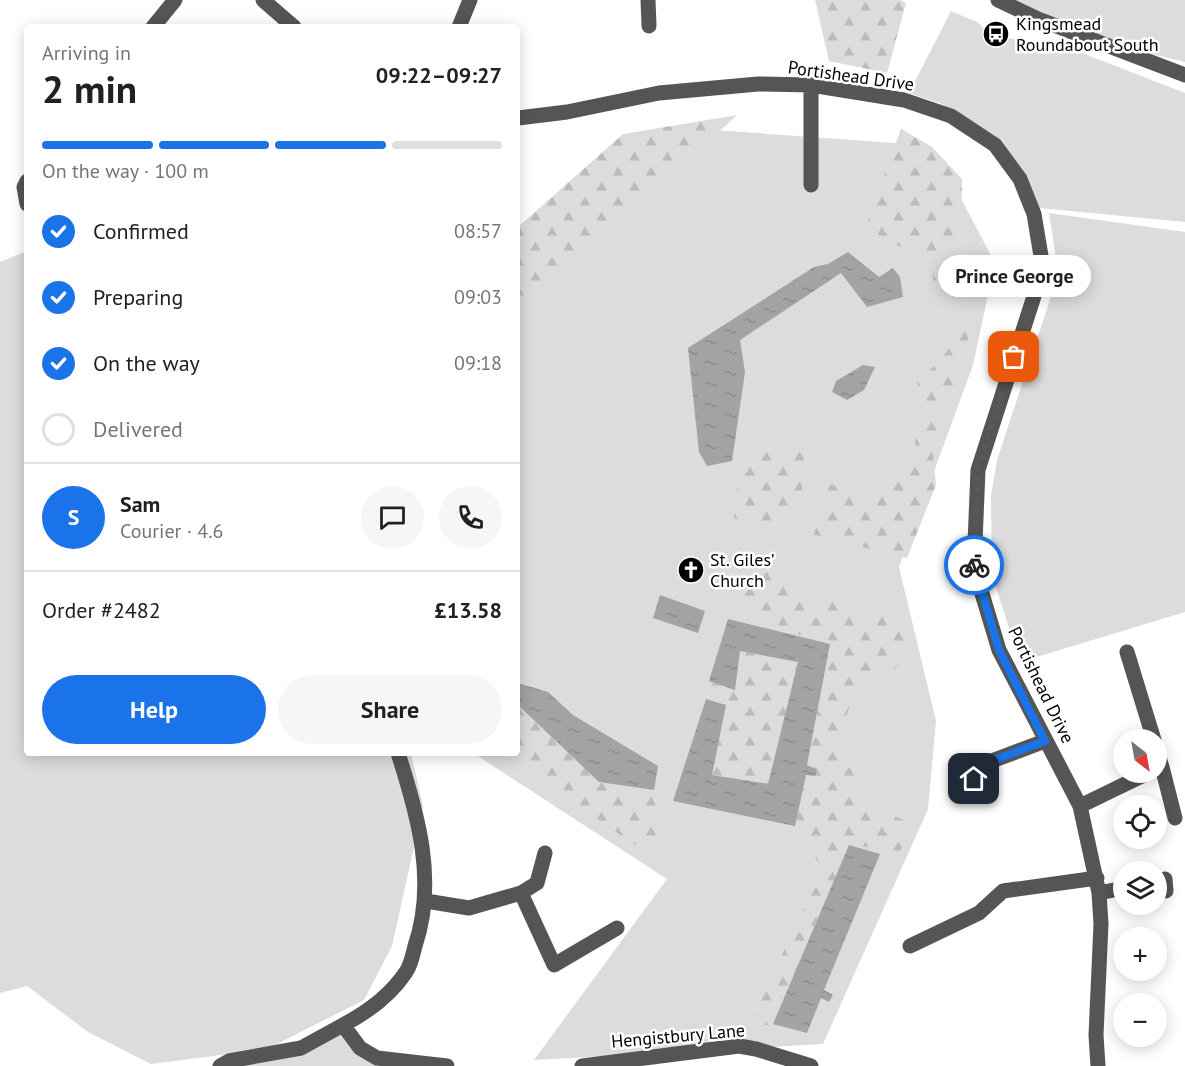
<!DOCTYPE html>
<html lang="en">
<head>
<meta charset="utf-8">
<style>
	:root { --surface:#fff; --page:#f6f6f6; --text:#202124; --muted:#757577; --line:#e0e0e0; --accent:#1a73e8 }
	body { margin:0; font-family:"PT Sans",sans-serif; background:var(--page); color:var(--text); height:100vh; display:flex; flex-direction:column; font-size:22px; white-space:nowrap }
	* { box-sizing:border-box; margin:0 }
	p { font-size:20px; color:var(--muted) }
	.icon { flex:none; width:33px; height:33px; fill:none; stroke:currentColor; stroke-width:2; stroke-linecap:round; stroke-linejoin:round }
	.map { position:relative; flex:1; overflow:hidden }
	.sheet { position:absolute; left:24px; top:24px; width:496px; height:732px; display:flex; flex-direction:column; background:var(--surface); border-radius:6px; box-shadow:0 3px 15px #0003 }
	.sheet>* { flex:none }
	.needle { width:39px; rotate:149deg }
	.tools { position:absolute; left:1113px; top:729px; display:grid; gap:12px }
	.tools a { display:grid; place-items:center; width:54px; height:54px; border-radius:50%; background:var(--surface); box-shadow:0 3px 15px #0003; font-size:30px }
	.pin { position:absolute; display:grid; place-items:center; width:51px; height:51px; color:#fff; margin:-26px; border-radius:12px; box-shadow:0 3px 9px #0006 }
	.courier { position:absolute; display:grid; place-items:center; width:60px; height:60px; margin:-30px; border:4px solid #1a73e8; border-radius:50%; background:#fff; color:#222; box-shadow:0 2px 8px #0007 }
	.bubble { position:absolute; height:42px; border-radius:21px; background:var(--surface); box-shadow:0 3px 15px #0003; font-size:20px; font-weight:600; line-height:42px; text-align:center }
	.headline em { font-style:normal; font-weight:600 }
	.headline div { display:flex; flex-direction:column-reverse }
	.headline { display:flex; align-items:center; justify-content:space-between; height:102px; padding:0 18px }
	h1 { font-size:39px; font-weight:600; line-height:45px }
	.bar { display:grid; grid-template-columns:repeat(4,1fr); gap:9px 6px; align-content:center; height:72px; padding:0 18px }
	.bar i { height:8px; border-radius:4px; background:var(--line) }
	.bar .current { background:var(--accent) }
	.bar p { grid-column:span 4 }
	.line { display:flex; align-items:center; gap:15px; padding:0 18px; border-top:2px solid var(--line) }
	.line div { flex:1 }
	.round { display:grid; place-items:center; flex:none; width:63px; height:63px; border-radius:32px; background:var(--page) }
	ol { padding:0 18px; list-style:none }
	li { display:flex; align-items:center; gap:18px; height:66px }
	li p { margin-inline-start:auto }
	li .icon { padding:6px; border-radius:50%; background:var(--accent); color:#fff; stroke-width:4 }
	li:last-child { color:var(--muted) }
	li i { width:33px; height:33px; border:3px solid var(--line); border-radius:50% }
	.primary-button { display:flex; gap:12px; margin-top:auto; padding:12px 18px }
	.primary-button a { flex:1; height:69px; border-radius:36px; background:var(--accent); color:#fff; font-size:24px; font-weight:600; line-height:69px; text-align:center }
	.primary-button a+a { background:var(--page); color:var(--text) }
	.map>svg:first-child { display:block }
</style>
</head>
<body>
<div class="map">
<svg width="1185" height="1066" viewBox="0 0 1185 1066">
	<defs>
		<pattern id="forest-firs" width="22" height="20" patternUnits="userSpaceOnUse" patternTransform="scale(1.5)"><rect width="22" height="20" fill="#dcdcdc"/><path d="M5 1l3.5 6h-7zM16 11l3.5 6h-7z" fill="#bbb"/></pattern>
		<pattern id="water-ripples" width="26" height="14" patternUnits="userSpaceOnUse" patternTransform="scale(1.5)"><rect width="26" height="14" fill="#a3a3a3"/><path d="M2 4q2-2 4 0t4 0M15 11q2-2 4 0t4 0" fill="none" stroke="#8b8b8b"/></pattern>
	</defs>
	<rect width="100%" height="100%" fill="#fff"/>
	<path fill="#dcdcdc" d="M1008,0H1185V62L1148,53Z
		M951,11L977,22L992,35L1077,51L1185,93V222L1039,208L964,116L942,104L909,93Z
		M686,128L895,143L958,193L995,263L973,365L899,567L936,721L928,809L823,1044L534,1060L667,879L473,753H518V240Z
		M1049,213L1185,232V612L1020,662L992,575L991,496L997,460L1049,303L1057,265Z
		M27,251V753H411L423,806L392,946L364,1000L267,1049L151,1064L88,1032L27,986L0,993V262Z
		M343,1025L360,1048L447,1066H220L301,1048Z"/>
	<path fill="url(#forest-firs)" d="M815,0H901L906,3L887,73L829,61Z
		M737,115L518,318V227L623,134Z
		M901,129L932,147L962,179C962,233 954,257 936,307L932,268L909,251L865,228Z
		M978,284L977,309L949,400L932,444L936,485L907,558L814,535L829,483L853,492L881,496L912,471L917,428L923,411L917,383L942,358L965,326Z
		M758,440L779,448L804,452L801,509C779,524 759,528 734,518L740,464Z
		M750,556L767,563L782,586L872,614L900,611L911,637L894,671L868,677L855,694L838,736L840,762L851,769L868,809L892,815L915,825L895,859L880,854L879,848L849,845L773,1024L748,1028L823,866C786,829 796,822 806,775L816,776L807,766L830,644L849,660L830,640L770,630L748,604L736,583Z
		M740,651L798,662L768,784L712,775L726,705L706,699L709,681L735,690Z
		M518,708L522,709L599,782L641,798L654,790L662,857L630,842L504,753H518Z"/>
	<path fill="url(#water-ripples)" d="M848,252L879,277L893,268L900,277L903,297L867,307L841,273L740,340L745,372L732,461L707,466L699,452L688,348L814,267L828,264Z
		M863,365L875,367L864,390L847,400L832,392L836,381Z
		M660,595L705,611L698,633L653,618Z
		M728,619L830,644L807,765L816,769V776L806,775L795,826L673,801L706,699L726,705L712,775L768,784L798,662L740,651L735,690L709,681Z
		M518,683L548,692L573,715L658,766L654,790L599,782L518,705Z
		M849,845L880,854L824,990L833,995L829,1002L821,998L807,1033L773,1024Z"/>
	<g fill="none" stroke-linecap="round" stroke-linejoin="round">
		<path stroke="#555" stroke-width="15" d="M263,0L294,27
			M648,0L649,26
			M998,0L1038,19L1185,75
			M153,27L175,0
			M459,27L470,0
			M811,85V185
			M518,118L567,112L659,93L758,84L811,85L904,100L951,116L995,145L1020,179L1034,214L1041,256L1036,290L978,470L974,567L999,650L1080,806L1099,893L1101,924L1096,1035L1098,1066
			M27,181L24,187L27,204
			M1127,652L1154,740
			M1156,748L1162,767L1156,769
			M1162,767L1175,818
			M974,779L981,765L1045,741
			M1080,806L1150,772
			M1156,881L1165,879L1166,891
			M521,893L537,883L545,853
			M1099,893L1124,888
			M426,901L469,908L521,893L554,965L617,928
			M910,946L979,913L1003,891L1097,878
			M343,1025C368,1012 390,996 406,972C411,965 413,954 415,946C437,882 418,815 398,753
			M220,1066L229,1061L301,1048L343,1025L360,1048L377,1058L447,1066
			M582,1066L739,1046L756,1049L811,1066"/>
	</g>
	<g fill="none" stroke-linecap="round" stroke-linejoin="round">
		<path stroke="#595959" stroke-width="6" stroke-dasharray="0 10.8" d="M974,565L978,470L1014,357"/>
		<path stroke="#1a73e8" stroke-width="8" d="M974,779L981,765L1045,741L999,650L974,565"/>
	</g>
	<defs>
		<symbol id="bus-disc" viewBox="-11 -11 22 22"><circle r="9.5" fill="#000" stroke="#fff"/><path d="M-5-6H5V4H4V6H2V4H-2V6H-4V4H-5ZM-3.5-4V0h7V-4ZM-3.5 1.2v1.5H-2V1.2ZM2 1.2v1.5H3.5V1.2Z" fill="#fff"/></symbol>
		<symbol id="church-disc" viewBox="-11 -11 22 22"><circle r="9.5" fill="#000" stroke="#fff"/><path d="M-1.2-6h2.4v3.5h3.3v2.4h-3.3V6h-2.4V-.1h-3.3v-2.4h3.3Z" fill="#fff"/></symbol>
	</defs>
	<g fill-rule="evenodd">
		<use href="#bus-disc" x="981" y="19" width="30" height="30"/>
		<use href="#church-disc" x="676" y="555" width="30" height="30"/>
	</g>
	<g text-anchor="middle" stroke-width="5" stroke-linejoin="round" paint-order="stroke">
		<g font-size="18" fill="#000" stroke="#fff" text-anchor="start">
			<text x="1016" y="30">Kingsmead<tspan x="1016" dy="21">Roundabout South</tspan></text>
			<text x="710" y="566">St. Giles’<tspan x="710" dy="21">Church</tspan></text>
		</g>
		<g font-size="18" fill="#000" stroke="#fff">
			<text transform="translate(851 76) rotate(8)" y="6">Portishead Drive</text>
			<text transform="translate(1041 685) rotate(64)" y="6">Portishead Drive</text>
			<text transform="translate(678 1036) rotate(-5)" y="6">Hengistbury Lane</text>
		</g>
	</g>
</svg>
<div class="tools">
<a><svg class="needle" viewBox="-14 -14 28 28"><path d="M0-13l5 13h-10z" fill="#e53935"/><path d="M0 13l5-13h-10z" fill="#757577"/></svg></a>
<a><svg class="icon" aria-label="locate" viewBox="0 0 24 24"><circle cx="12" cy="12" r="6"/><path d="M12 2v4M12 18v4M2 12h4M18 12h4"/></svg></a>
<a><svg class="icon" aria-label="layers" viewBox="0 0 24 24"><path d="M12 4l9 5-9 5-9-5zM3 14l9 5 9-5"/></svg></a>
<a>+</a>
<a>−</a>
</div>
<div class="pin" style="left:1014px;top:357px;background:#ea580c"><svg class="icon" aria-label="bag" viewBox="0 0 24 24"><path d="M5 8h14l-1 12H6zM9 8a3 3 0 0 1 6 0"/></svg></div>
<div class="pin" style="left:974px;top:779px;background:#1f2937"><svg class="icon" aria-label="home" viewBox="0 0 24 24"><path d="M3 11l9-7 9 7M6 9v11h12V9"/></svg></div>
<div class="courier" style="left:974px;top:565px"><svg class="icon" aria-label="bike" viewBox="0 0 24 24"><circle cx="6" cy="16" r="4"/><circle cx="18" cy="16" r="4"/><path d="M6 16l4-8h5l3 8M10 8l3 8H6M13 5h3"/></svg></div>
<div class="bubble" style="left:938px;top:255px;width:153px">Prince George</div>
<section class="sheet">
<div class="headline"><div><h1>2 min</h1><p>Arriving in</p></div><em>09:22–09:27</em></div>
<div class="bar"><i class="current"></i><i class="current"></i><i class="current"></i><i></i><p>On the way · 100 m</p></div>
<ol>
<li><svg class="icon" aria-label="check" viewBox="0 0 24 24"><path d="M5 12l5 5 9-10"/></svg>Confirmed<p>08:57</p></li>
<li><svg class="icon" aria-label="check" viewBox="0 0 24 24"><path d="M5 12l5 5 9-10"/></svg>Preparing<p>09:03</p></li>
<li><svg class="icon" aria-label="check" viewBox="0 0 24 24"><path d="M5 12l5 5 9-10"/></svg>On the way<p>09:18</p></li>
<li><i></i>Delivered</li>
</ol>
<div class="line" style="height:108px"><b class="round" style="background:var(--accent);color:#fff">S</b><div><b>Sam</b><p>Courier · 4.6</p></div><a class="round"><svg class="icon" aria-label="chat" viewBox="0 0 24 24"><path d="M4 5h16v11H9l-5 4z"/></svg></a><a class="round"><svg class="icon" aria-label="phone" viewBox="0 0 24 24"><path d="M5 4h4l2 5-3 2q2 4 5 5l2-3 5 2v4C11 20 4 13 5 4z"/></svg></a></div>
<div class="line" style="height:78px"><div>Order #2482</div><b>£13.58</b></div>
<div class="primary-button"><a>Help</a><a>Share</a></div>
</section>
</div>
</body>
</html>
